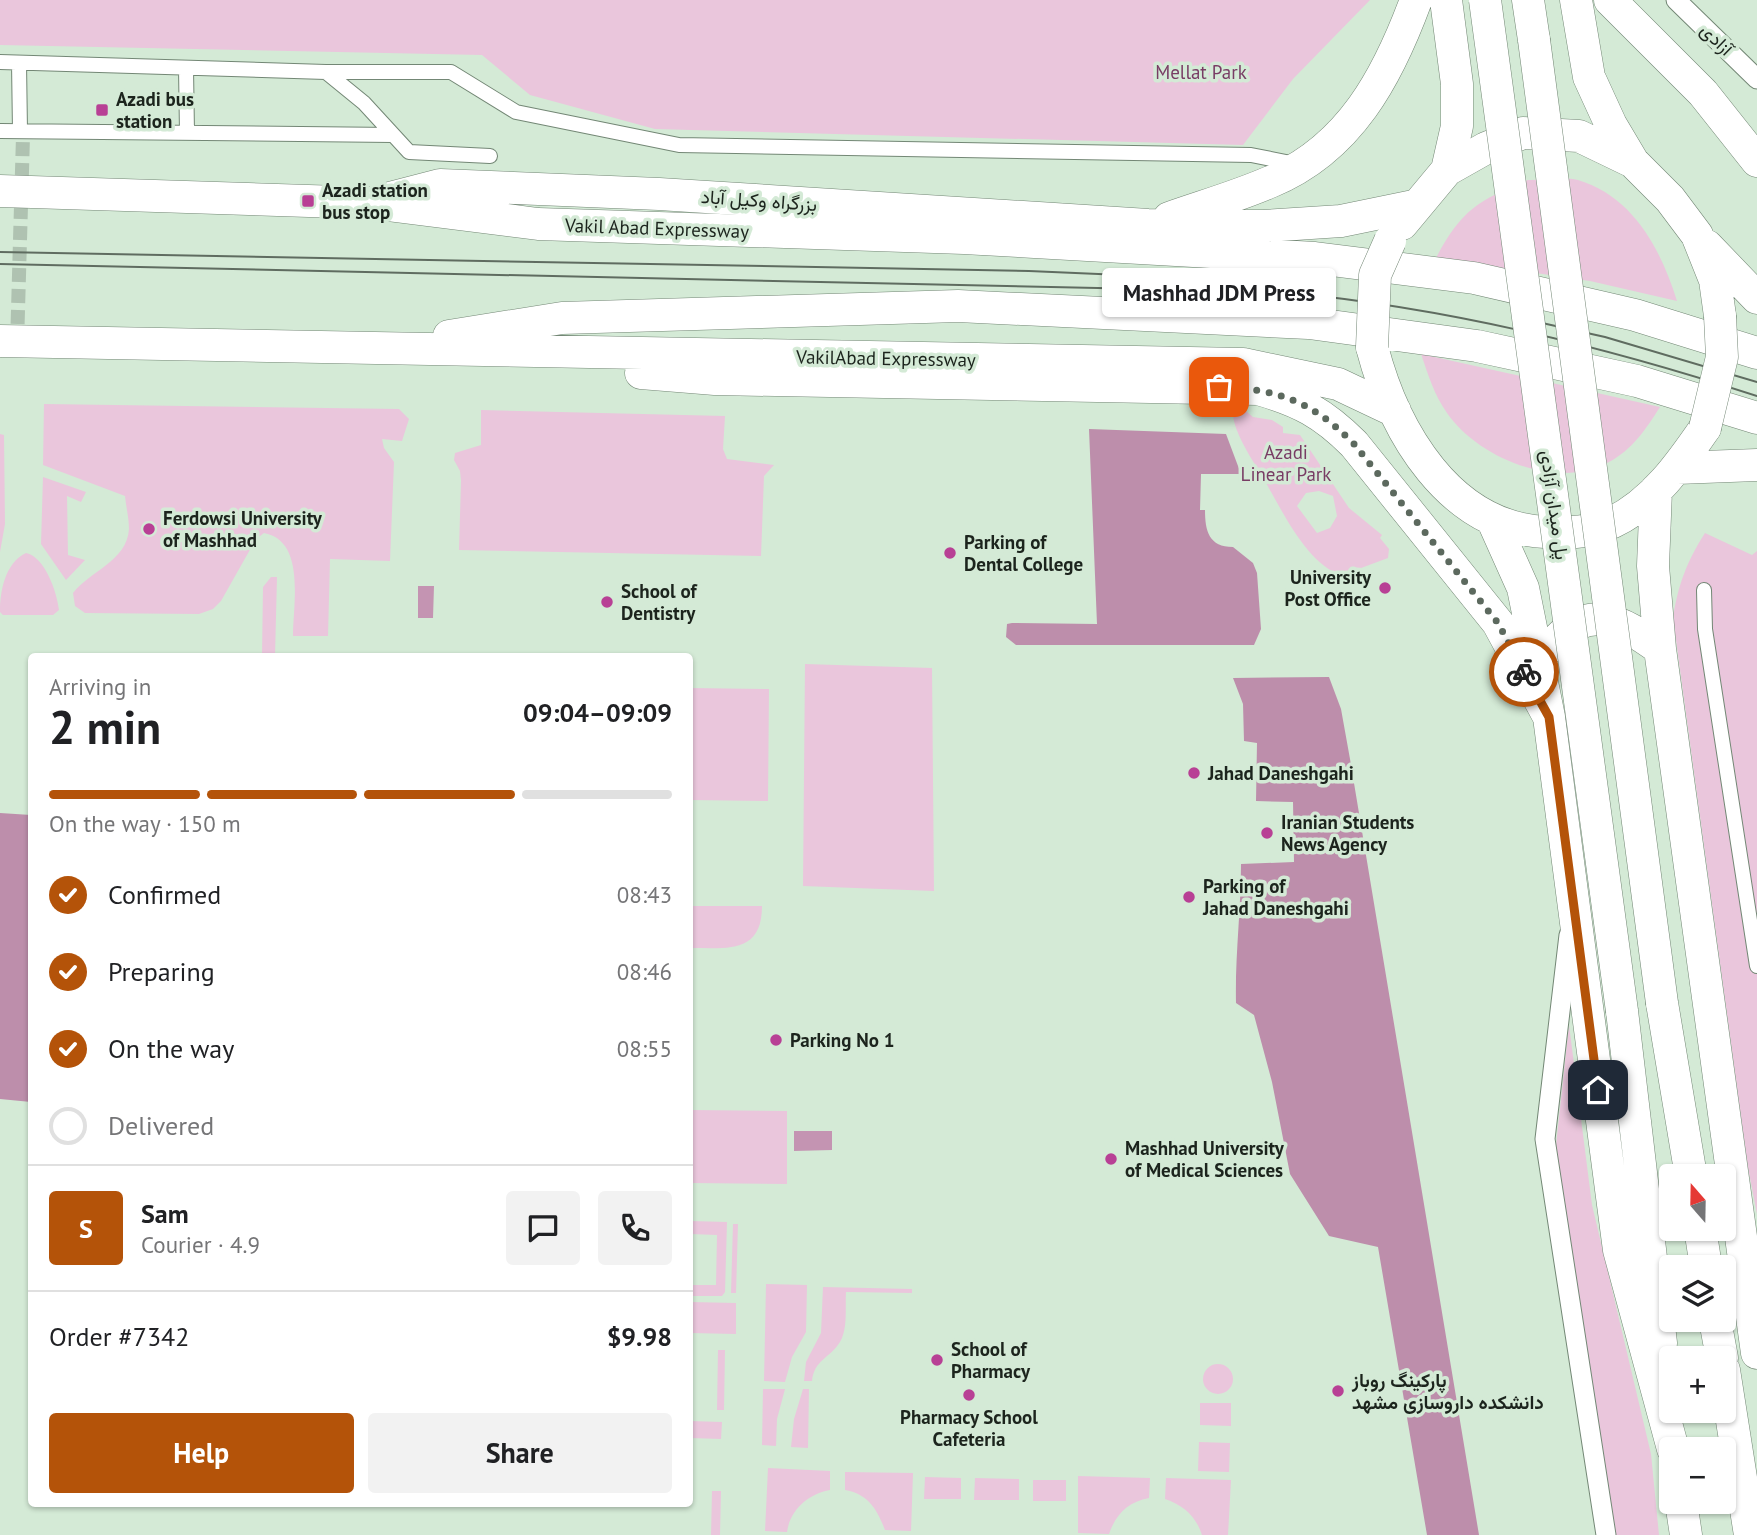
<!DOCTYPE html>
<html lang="en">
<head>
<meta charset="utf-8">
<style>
	:root { --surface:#fff; --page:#f2f2f2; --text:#202124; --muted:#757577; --line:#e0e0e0; --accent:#b45309 }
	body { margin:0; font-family:"PT Sans",Vazirmatn,sans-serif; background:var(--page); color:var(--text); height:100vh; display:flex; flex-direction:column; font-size:26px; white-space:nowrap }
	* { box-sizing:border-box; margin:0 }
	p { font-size:23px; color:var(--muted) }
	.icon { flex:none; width:38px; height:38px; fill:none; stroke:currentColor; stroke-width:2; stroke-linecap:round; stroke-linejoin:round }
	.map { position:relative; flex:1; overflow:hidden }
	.panel { position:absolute; left:28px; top:653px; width:665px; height:854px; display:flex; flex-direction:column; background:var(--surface); border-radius:7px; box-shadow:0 2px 5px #0004 }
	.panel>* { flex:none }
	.needle { width:46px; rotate:340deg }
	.fabs { position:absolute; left:1659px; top:1164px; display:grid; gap:14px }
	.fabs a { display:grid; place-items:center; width:77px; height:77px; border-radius:7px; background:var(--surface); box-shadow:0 2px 5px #0004; font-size:35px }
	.pin { position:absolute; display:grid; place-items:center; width:60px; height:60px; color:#fff; margin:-30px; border-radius:14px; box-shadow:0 4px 10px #0006 }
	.courier { position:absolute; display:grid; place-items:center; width:70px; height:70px; margin:-35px; border:5px solid #b45309; border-radius:50%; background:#fff; color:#222; box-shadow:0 2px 9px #0007 }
	.bubble { position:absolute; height:49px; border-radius:7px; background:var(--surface); box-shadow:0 2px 5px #0004; font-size:23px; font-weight:700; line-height:49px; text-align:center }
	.head em { font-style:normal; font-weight:700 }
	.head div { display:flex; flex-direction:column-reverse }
	.head { display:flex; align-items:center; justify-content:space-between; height:119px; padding:0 21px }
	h1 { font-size:46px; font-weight:700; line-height:52px }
	.bar { display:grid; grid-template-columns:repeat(4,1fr); gap:10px 7px; align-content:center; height:84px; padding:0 21px }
	.bar i { height:9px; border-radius:5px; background:var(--line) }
	.bar .on { background:var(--accent) }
	.bar p { grid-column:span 4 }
	.line { display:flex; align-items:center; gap:18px; padding:0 21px; border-top:2px solid var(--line) }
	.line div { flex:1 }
	.round { display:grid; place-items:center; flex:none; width:74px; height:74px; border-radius:7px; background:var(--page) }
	ol { padding:0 21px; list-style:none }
	li { display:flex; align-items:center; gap:21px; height:77px }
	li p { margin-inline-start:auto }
	li .icon { padding:7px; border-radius:50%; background:var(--accent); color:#fff; stroke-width:4 }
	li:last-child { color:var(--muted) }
	li i { width:38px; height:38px; border:4px solid var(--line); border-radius:50% }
	.action { display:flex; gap:14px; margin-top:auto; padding:14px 21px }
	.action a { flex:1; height:80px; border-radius:7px; background:var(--accent); color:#fff; font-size:28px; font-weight:700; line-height:80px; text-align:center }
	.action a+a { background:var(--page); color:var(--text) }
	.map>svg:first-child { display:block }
</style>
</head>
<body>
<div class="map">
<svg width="1757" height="1535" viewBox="0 0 1757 1535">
	<rect width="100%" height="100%" fill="#d4ead6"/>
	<path fill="#eac6dc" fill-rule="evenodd" d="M0,0H1370L1293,79L1243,145L655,129L530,95L482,55L0,45Z
		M1528,180C1543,180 1564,176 1578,180C1634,197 1661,250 1677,301L1590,281L1436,258C1461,210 1479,200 1528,180Z
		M1421,354L1660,407C1646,429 1632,450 1609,462C1557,491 1478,458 1447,413C1434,395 1428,374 1421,354Z
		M44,404L399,409L409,419L402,441L382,439L384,448L394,462L390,561L330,559L328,636H293C293,604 306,541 264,533L256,539L221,601L213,609L199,614L85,613L75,606L73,593C90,571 127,561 129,529C129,518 126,507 125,496L43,465Z
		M1240,406L1253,417L1272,420L1283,427V433L1300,435L1349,508L1382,535L1380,538L1389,549L1388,558L1361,568L1353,567L1342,575C1306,565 1280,506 1262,476C1254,462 1228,425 1234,408ZM1319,491L1333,496L1337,516L1330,528L1317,533L1297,506L1306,493Z
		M481,410L725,416L723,449L727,459L774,465L764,476L761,556L459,550L461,481L460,471L454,460L455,453L481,445Z
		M0,434L4,435L5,524L0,552Z
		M43,477L86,492L81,502L67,496L68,555L85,560L66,580L41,544Z
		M1705,533L1752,555L1757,551V1214L1748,1168L1673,618C1678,585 1687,561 1705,533Z
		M26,553C45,557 57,592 59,610L53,615H3L0,612C0,591 5,563 26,553Z
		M271,577H277L275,656H262L263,587Z
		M805,664L932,668L934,891L803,886Z
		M690,688L769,689L768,801L690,800Z
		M690,906H762C762,954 727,948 690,948Z
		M1569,1025L1592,1205L1651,1454L1659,1535H1613L1556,1145Z
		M690,1110L787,1111V1184L690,1183Z
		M690,1221L727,1222L725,1292L722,1296H690V1285H716L717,1235L690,1234Z
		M733,1224H738L736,1293H731Z
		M766,1284L807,1285L806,1332L792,1357L785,1382L764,1381Z
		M823,1287L912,1289V1293L846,1292C845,1308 848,1328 840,1342C830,1358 814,1360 812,1381H804L806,1362L821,1333Z
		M690,1302L736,1303V1334L690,1333Z
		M718,1350H725L724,1410H717Z
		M1203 1379a15 15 0 1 1 30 0a15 15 0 1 1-30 0Z
		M763,1389H785L777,1419L776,1446L762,1445Z
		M803,1389H809L808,1448L791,1447L794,1419Z
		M1200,1403H1231V1426L1200,1425Z
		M690,1421L722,1422L721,1439L690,1438Z
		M1199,1442L1230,1443L1229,1472L1198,1471Z
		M768,1468L830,1471V1490C808,1494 790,1510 787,1532L765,1531Z
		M845,1472L913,1473L911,1531L885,1530C877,1509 868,1494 845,1490Z
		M1078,1476L1150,1478L1149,1498C1128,1502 1116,1514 1109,1534L1078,1533Z
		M925,1477L961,1478V1499H924Z
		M975,1478L1019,1479V1500H974Z
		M1166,1478L1231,1480L1228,1535H1202C1196,1516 1183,1505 1165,1499Z
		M1033,1480H1066V1501H1033Z
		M712,1491H721L720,1535H711Z"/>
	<path fill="#bd8eab" d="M1089,429L1226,434L1241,474H1201L1200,510H1205C1205,531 1209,547 1233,547L1253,563L1257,573L1261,629L1254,645H1016L1006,637L1007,624L1012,623L1097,624Z
		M1329,677L1341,709L1350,759L1479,1535H1427L1378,1247L1329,1236L1290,1174L1272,1082L1254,1015L1236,1003C1235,956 1241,911 1241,864L1294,862L1293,802L1256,801L1257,743L1244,741L1243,704L1233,678Z
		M0,813L31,815V1102L0,1099Z"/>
	<path fill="#c494b2" d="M418,586H434L433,618H418Z
		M794,1131H832V1150L794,1151Z"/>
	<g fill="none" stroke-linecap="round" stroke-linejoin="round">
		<path stroke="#afc2b1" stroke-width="14" stroke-dasharray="14 7" stroke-linecap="butt" d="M17,345L23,136"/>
		<defs>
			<path id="pedestrian" d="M0,62L326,72L364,103L409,152L490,156
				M19,63L20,131
				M186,68L187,133
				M326,72H451L516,112L679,145L1251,155L1296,164
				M0,131L393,135
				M1704,590L1705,629L1757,966"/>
			<path id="minor" d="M1676,0L1757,79
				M1569,935L1545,1139L1606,1535"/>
			<path id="trunk" d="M1446,0L1457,84V126L1447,170
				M1528,0L1534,40
				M1576,0L1589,77L1611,125L1633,162
				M1610,0L1703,93L1757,161
				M0,191L371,203L538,224L964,238L1315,258L1474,278L1635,315L1757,353
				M386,199L440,185L659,194L1148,225L1264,226L1341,221L1414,206
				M1169,218C1203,206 1238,196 1270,182C1350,149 1388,76 1416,0
				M1402,224L1447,170L1486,148L1523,133L1579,136L1633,162L1670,199L1697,235L1715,280L1720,316
				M1707,246L1757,298
				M449,336L562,318L958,306L1309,323L1477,346L1637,381L1757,418
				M0,341L1243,364L1338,384L1395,411
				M1372,347C1394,432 1449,527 1545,532C1569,533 1591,533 1613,522C1653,503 1681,463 1705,428
				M641,373L715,379L1258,389C1300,401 1323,413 1354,444L1498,623L1549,717
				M1677,468L1757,465
				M1656,490L1653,566L1660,649L1757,1353
				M1493,521L1523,588L1549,717L1619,1250L1673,1449
				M1551,647C1587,601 1621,620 1660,649
				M1662,1003L1691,1176
				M1622,1011L1661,1343
				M1700,1228L1706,1267
				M1715,1320L1722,1358
				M1724,1370L1750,1535
				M1681,1502L1686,1535"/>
		</defs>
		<use href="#pedestrian" stroke="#738775" stroke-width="16"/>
		<use href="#minor" stroke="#738775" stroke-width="21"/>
		<use href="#trunk" stroke="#738775" stroke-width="33"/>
		<use href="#pedestrian" stroke="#fff" stroke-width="14"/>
		<use href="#minor" stroke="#fff" stroke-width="19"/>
		<use href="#trunk" stroke="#fff" stroke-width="32"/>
		<path stroke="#5f6c60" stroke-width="2" d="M0,252L1029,271L1282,282
			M0,264L1283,292C1447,308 1600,345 1757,396
			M1524,319L1605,337L1757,382"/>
		<defs>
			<path id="trunk-bridge" d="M1485,0L1622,1011
				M1534,40L1662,1003
				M1372,347L1375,275L1390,241
				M1705,428L1722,357L1720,316"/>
		</defs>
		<use href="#trunk-bridge" stroke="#738775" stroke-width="33" stroke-linecap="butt"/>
		<use href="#trunk-bridge" stroke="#fff" stroke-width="32"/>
	</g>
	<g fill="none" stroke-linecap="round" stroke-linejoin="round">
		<path stroke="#5c695e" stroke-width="7" stroke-dasharray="0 12.6" d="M1219,387C1278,389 1312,401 1354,444L1498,623L1524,672"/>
		<path stroke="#b45309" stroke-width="9" d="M1524,672L1549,717L1598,1090"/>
	</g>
	<g fill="#b84095" stroke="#d4ead6" stroke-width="2.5">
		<rect x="95" y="103" width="14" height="14" rx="3.5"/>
		<rect x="301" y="194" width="14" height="14" rx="3.5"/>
		<circle cx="149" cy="529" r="7"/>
		<circle cx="950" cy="553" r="7"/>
		<circle cx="1385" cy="588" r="7"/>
		<circle cx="607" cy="602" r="7"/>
		<circle cx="1194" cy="773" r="7"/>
		<circle cx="1267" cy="833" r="7"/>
		<circle cx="1189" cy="897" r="7"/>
		<circle cx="776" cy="1040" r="7"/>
		<circle cx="1111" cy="1159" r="7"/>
		<circle cx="937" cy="1360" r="7"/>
		<circle cx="1338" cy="1391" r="7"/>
		<circle cx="969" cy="1395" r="7"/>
	</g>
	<g text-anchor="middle" stroke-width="7" stroke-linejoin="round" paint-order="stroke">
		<g font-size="19" fill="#1c241d" stroke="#d4ead6">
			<text transform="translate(1717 39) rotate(44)" y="7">آزادی</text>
			<text transform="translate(759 200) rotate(4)" y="7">بزرگراه وکیل آباد</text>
			<text transform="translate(657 228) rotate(2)" y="7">Vakil Abad Expressway</text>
			<text transform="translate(886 358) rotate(1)" y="7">VakilAbad Expressway</text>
			<text transform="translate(1555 505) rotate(82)" y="7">پل میدان آزادی</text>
		</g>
		<g font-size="19" fill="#783c64" stroke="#d4ead6">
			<text x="1201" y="79">Mellat Park</text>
			<text x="1286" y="459">Azadi<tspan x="1286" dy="22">Linear Park</tspan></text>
		</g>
		<g font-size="19" font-weight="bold" fill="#1c241d" stroke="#d4ead6" text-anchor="start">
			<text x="116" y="106">Azadi bus<tspan x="116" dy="22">station</tspan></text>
			<text x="322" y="197">Azadi station<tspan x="322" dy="22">bus stop</tspan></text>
			<text x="163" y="525">Ferdowsi University<tspan x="163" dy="22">of Mashhad</tspan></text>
			<text x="964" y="549">Parking of<tspan x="964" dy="22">Dental College</tspan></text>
			<text x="1371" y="584" text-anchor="end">University<tspan x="1371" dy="22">Post Office</tspan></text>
			<text x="621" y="598">School of<tspan x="621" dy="22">Dentistry</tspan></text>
			<text x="1208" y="780">Jahad Daneshgahi</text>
			<text x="1281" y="829">Iranian Students<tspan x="1281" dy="22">News Agency</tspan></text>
			<text x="1203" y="893">Parking of<tspan x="1203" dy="22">Jahad Daneshgahi</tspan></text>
			<text x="790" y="1047">Parking No 1</text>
			<text x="1125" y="1155">Mashhad University<tspan x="1125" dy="22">of Medical Sciences</tspan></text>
			<text x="951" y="1356">School of<tspan x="951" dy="22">Pharmacy</tspan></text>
			<text x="1352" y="1387">پارکینگ روباز<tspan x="1352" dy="22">دانشکده داروسازی مشهد</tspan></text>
			<text x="969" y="1424" text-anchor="middle">Pharmacy School<tspan x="969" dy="22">Cafeteria</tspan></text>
		</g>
	</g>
</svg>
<div class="fabs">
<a><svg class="needle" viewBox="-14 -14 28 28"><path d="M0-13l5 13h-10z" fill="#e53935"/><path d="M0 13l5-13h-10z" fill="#757577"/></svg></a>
<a><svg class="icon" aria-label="layers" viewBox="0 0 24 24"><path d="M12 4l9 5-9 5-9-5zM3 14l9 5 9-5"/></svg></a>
<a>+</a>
<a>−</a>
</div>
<div class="pin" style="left:1219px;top:387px;background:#ea580c"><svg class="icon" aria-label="bag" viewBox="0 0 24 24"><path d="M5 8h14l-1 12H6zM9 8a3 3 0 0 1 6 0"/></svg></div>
<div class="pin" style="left:1598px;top:1090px;background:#1f2937"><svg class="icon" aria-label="home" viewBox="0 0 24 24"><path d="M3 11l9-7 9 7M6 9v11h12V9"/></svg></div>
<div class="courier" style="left:1524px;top:672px"><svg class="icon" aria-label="bike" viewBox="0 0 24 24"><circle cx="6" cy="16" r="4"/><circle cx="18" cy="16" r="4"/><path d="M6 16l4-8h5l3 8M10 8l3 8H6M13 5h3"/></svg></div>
<div class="bubble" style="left:1102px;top:268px;width:234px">Mashhad JDM Press</div>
<section class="panel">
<div class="head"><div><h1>2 min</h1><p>Arriving in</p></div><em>09:04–09:09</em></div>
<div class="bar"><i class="on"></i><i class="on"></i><i class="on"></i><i></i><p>On the way · 150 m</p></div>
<ol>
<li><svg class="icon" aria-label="check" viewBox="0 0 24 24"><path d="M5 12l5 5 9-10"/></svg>Confirmed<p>08:43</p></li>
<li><svg class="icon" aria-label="check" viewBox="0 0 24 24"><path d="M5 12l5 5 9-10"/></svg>Preparing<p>08:46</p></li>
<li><svg class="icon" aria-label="check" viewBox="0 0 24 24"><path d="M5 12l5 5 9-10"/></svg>On the way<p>08:55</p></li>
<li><i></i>Delivered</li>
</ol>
<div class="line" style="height:126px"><b class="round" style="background:var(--accent);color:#fff">S</b><div><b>Sam</b><p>Courier · 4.9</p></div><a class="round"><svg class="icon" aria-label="chat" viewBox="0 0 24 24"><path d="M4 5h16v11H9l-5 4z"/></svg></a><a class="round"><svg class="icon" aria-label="phone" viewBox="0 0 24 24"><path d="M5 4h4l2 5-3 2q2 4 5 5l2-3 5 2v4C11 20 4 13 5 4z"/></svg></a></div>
<div class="line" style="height:91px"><div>Order #7342</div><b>$9.98</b></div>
<div class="action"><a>Help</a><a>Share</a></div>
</section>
</div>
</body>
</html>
